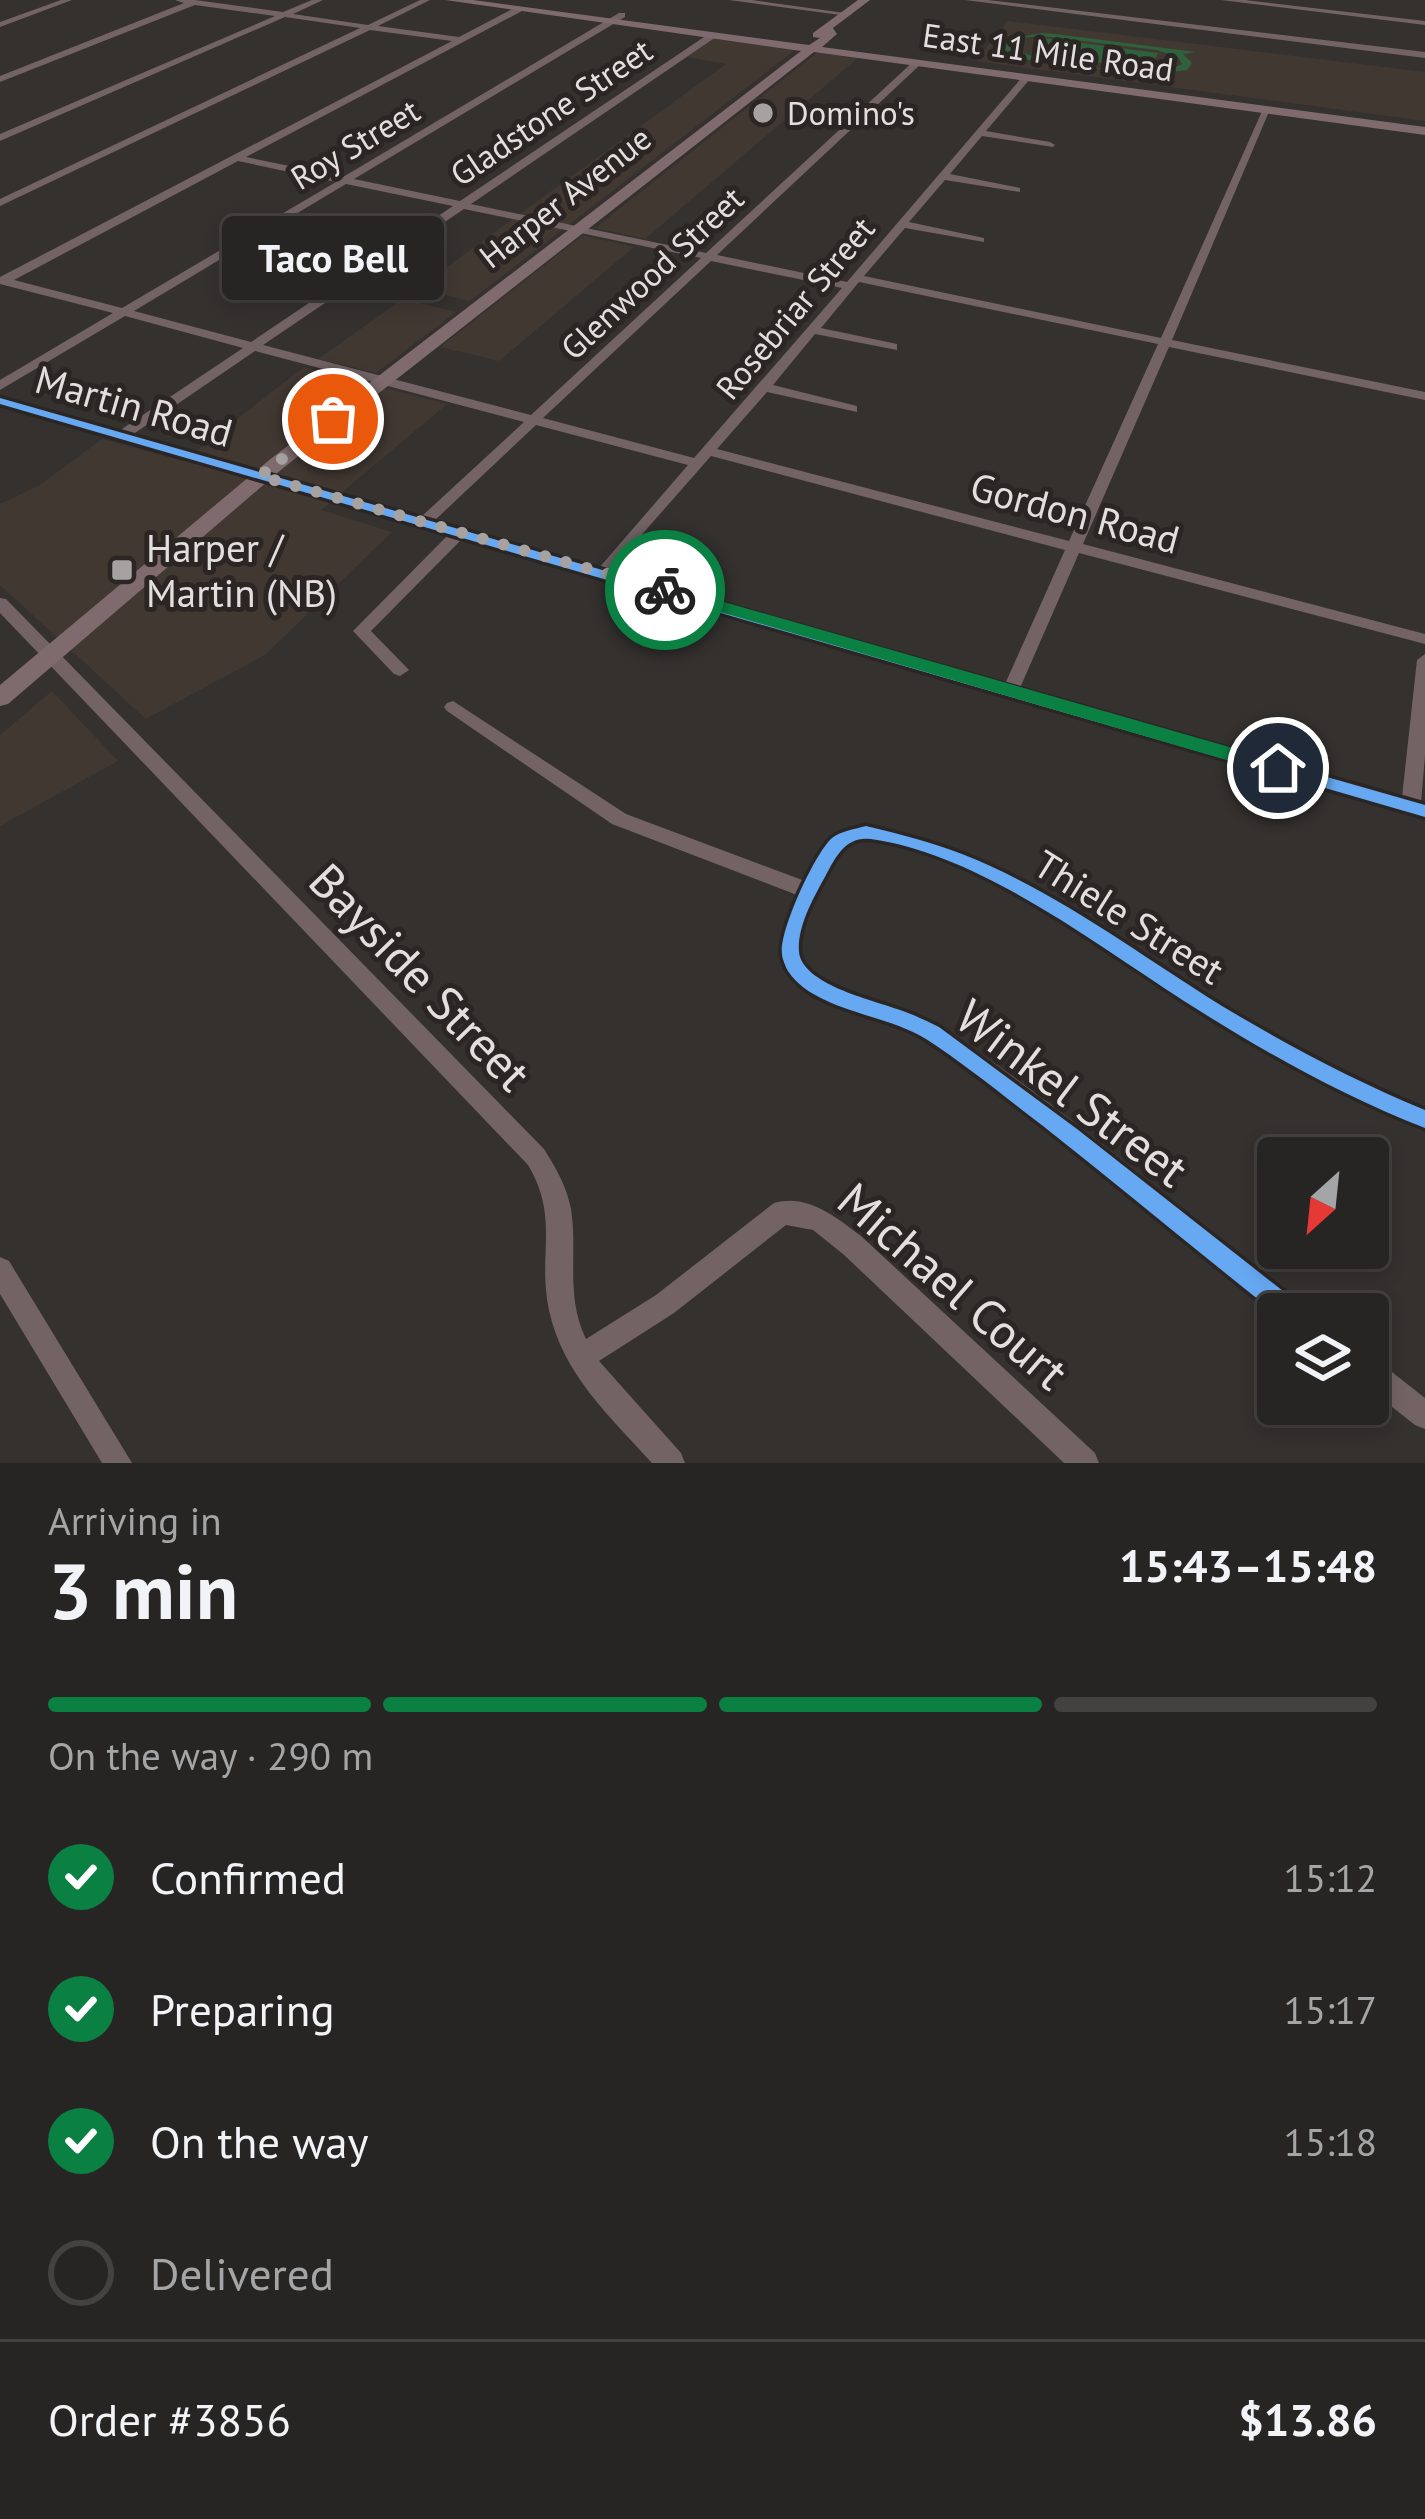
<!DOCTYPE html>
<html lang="en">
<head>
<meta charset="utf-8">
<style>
	:root { --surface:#272523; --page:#333130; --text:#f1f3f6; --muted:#a4a5a6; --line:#434241; --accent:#0b8043 }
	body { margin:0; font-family:"PT Sans",sans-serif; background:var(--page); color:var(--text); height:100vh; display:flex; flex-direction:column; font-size:45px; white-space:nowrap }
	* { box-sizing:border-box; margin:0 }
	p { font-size:39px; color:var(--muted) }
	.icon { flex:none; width:66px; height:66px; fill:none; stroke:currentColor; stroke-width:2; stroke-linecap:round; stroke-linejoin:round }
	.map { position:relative; height:1463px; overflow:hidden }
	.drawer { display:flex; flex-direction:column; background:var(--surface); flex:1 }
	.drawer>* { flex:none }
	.needle { width:78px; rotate:207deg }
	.fabs { position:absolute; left:1257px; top:1137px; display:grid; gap:24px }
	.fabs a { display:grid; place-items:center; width:132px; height:132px; border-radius:12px; background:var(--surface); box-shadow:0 6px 18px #0003,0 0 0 3px var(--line); font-size:60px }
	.pin { position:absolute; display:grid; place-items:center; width:102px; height:102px; color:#fff; margin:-51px; border:6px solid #fff; border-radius:50%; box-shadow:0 3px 12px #0007 }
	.courier { position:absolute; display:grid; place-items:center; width:120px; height:120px; margin:-60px; border:9px solid #0b8043; border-radius:50%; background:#fff; color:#222; box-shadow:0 3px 15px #0007 }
	.bubble { position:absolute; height:84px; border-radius:12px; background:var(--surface); box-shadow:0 6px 18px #0003,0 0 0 3px var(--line); font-size:39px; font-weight:700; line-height:84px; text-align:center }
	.headline em { font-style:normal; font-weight:700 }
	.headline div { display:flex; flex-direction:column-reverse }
	.headline { display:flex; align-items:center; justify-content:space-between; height:204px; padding:0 48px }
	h1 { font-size:78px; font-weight:700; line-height:90px }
	.bar { display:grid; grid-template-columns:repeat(4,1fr); gap:18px 12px; align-content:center; height:144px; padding:0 48px }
	.bar i { height:15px; border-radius:9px; background:var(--line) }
	.bar .selected { background:var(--accent) }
	.bar p { grid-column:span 4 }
	.line { display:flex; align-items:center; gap:30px; padding:0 48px; border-top:3px solid var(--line) }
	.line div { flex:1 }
	ol { padding:0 48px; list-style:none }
	li { display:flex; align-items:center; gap:36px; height:132px }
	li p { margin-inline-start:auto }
	li .icon { padding:12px; border-radius:50%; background:var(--accent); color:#fff; stroke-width:4 }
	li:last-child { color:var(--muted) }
	li i { width:66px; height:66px; border:6px solid var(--line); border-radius:50% }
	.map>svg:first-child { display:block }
</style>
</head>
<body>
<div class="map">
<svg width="1425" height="1463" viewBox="0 0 1425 1463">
	<rect width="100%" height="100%" fill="#34312f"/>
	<path fill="#423832" d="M1008,21L1425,72V121L975,61Z
		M715,38L795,50L470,301L418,288L726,64L687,57Z
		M819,51L859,57L645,239L595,228Z
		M583,235L634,247L499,361L440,347Z
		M403,299L456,312L376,373L318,359Z
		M304,367L447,404L321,510L392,532L265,655L146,719L0,585V504L40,485L102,439L183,461Z
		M52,691L118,761L0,826V735Z"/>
	<path fill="#30613d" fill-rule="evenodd" d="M1041,33L1055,34L1196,52L1183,54L1192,63L1187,70L1145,75L1001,56L1007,53L1001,46L1004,40ZM1042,36L1157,50L1178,57L1182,64C1159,80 1031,64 1010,46L1018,38Z
		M1043,38L1158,53L1150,69L1031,54Z"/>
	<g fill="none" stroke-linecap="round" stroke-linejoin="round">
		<path fill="#736365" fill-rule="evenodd" d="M61,0H72L0,27V22Z
			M175,0H195L283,12L312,0H323L293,14L368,25L420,0H430L378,26L459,37L516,7H522V11L246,157L343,177L619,13H625V17L354,179L460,201L710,33H716V37L471,204L706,253L915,60H921V64L717,255L847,282L1024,75H1030V79L986,131L1050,142L1055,145L1053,147L982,136L950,174L1020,188V192L945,180L909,222L984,238V242L905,228L864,276L1161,338L1263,109L1271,107L1172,340L1425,392V400L1169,347L1083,544L1425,634V644L1079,553L1020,688L1402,797L1417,660L1425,654V756L1421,803L1425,804V818L462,539L371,631L409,670L400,676L394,674L353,631L448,535L0,405V397L119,431L243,348L125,316L0,390V380L113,313L0,284V277L452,41L370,30L0,206V199L360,28L285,17L0,141V134L275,16L195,5L0,82V76L184,3ZM238,161L336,182L122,308L14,280ZM346,184L453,206L251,342L134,311ZM464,209L701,258L531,415L263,345ZM711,261L842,288L694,458L543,418ZM859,282L1158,344L1069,541L717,449L767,392L857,412V406L773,385L815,334L897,350V344L821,328ZM255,351L524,422L421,517L132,435ZM536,425L688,465L599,568L434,521ZM711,456L1065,550L1005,684L612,572L616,564Z
			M729,0H752L852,14L848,16Z
			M965,0H988L1425,52V58Z
			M1221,0H1245L1425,21V25Z
			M0,598L6,599L544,1149C556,1168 567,1187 571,1209C578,1254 565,1296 586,1339L656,1295L774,1203C807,1193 836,1217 861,1236L1095,1453L1099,1463H1064L843,1254L813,1230L786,1225L674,1313L599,1361L681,1453L685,1463H652C610,1417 562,1373 549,1310C537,1255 560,1219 528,1165L0,613Z
			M453,701L626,814L805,881C819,853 833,823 869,825C890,827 912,835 932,842C1029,875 1111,934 1197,988C1270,1034 1345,1075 1425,1108V1130C1332,1094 1245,1042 1161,988C1075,932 990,870 889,845C857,837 847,840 831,869C820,889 791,940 805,962C825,995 908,1005 943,1028C1069,1111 1184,1212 1303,1305L1307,1314H1278V1318C1197,1254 1117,1187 1035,1123C997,1093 953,1053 909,1031C871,1012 813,1010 787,972C771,949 787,918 797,895L612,824L447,711L444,707L447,703Z
			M0,1257L9,1261L132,1463H102L0,1294Z
			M1368,1357L1378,1361L1425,1398V1429L1415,1425L1368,1388Z"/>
		<path fill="#7f6b6d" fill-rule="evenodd" d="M445,0H473L809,45L820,38L813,37V33L858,0H870L833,28L837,34L822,47L1425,127V135L814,52L282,469L8,704L0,706V685L268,461L801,51Z"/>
		<defs>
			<path id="cycleway" d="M0,398L1425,805V817L0,404Z
				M866,826C899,834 931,842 962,854C1056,891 1137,953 1222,1006C1287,1045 1355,1081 1425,1110V1128C1340,1095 1261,1050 1184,1001C1094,943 979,854 871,839C846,836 836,856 826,875C814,897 797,926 799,952C802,984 872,1000 897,1009C912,1014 925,1020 939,1027L1077,1129L1302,1306L1305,1314L1278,1315C1199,1253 1122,1188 1043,1126C1005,1097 966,1065 926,1039C887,1014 814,1011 788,971C786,968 782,958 782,954C779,931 815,853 832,838C841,831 855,829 866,826Z"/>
		</defs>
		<use href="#cycleway" stroke="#2b2624" stroke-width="7"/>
		<use href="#cycleway" fill="#66a8f1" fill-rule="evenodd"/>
	</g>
	<path fill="#0b8043" d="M665,585L1278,761L1288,768L1278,775L659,594L657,590Z"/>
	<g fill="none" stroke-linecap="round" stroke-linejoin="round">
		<path stroke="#a6a2a1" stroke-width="12" stroke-dasharray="0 21.6" d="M333,419L260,476L665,590"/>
	</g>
	<g fill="#a6a2a1" stroke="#2b2624" stroke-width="4.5">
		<circle cx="763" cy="113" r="12"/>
		<rect x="110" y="558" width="24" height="24" rx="6"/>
	</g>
	<g text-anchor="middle" stroke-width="10" stroke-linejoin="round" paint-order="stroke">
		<g font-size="33" fill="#e3dfde" stroke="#2b2624">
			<text transform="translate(1048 52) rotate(8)" y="12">East 11 Mile Road</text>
			<text transform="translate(551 112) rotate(-34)" y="12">Gladstone Street</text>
			<text transform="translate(355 144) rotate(-31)" y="12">Roy Street</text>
			<text transform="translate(565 197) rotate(-38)" y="12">Harper Avenue</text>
			<text transform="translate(652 273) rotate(-43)" y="12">Glenwood Street</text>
			<text transform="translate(795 308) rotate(-50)" y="12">Rosebriar Street</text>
		</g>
		<g font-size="33" fill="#e3dfde" stroke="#2b2624" text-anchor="start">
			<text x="787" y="125">Domino's</text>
		</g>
		<g font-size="39" fill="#e3dfde" stroke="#2b2624">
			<text transform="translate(134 406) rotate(16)" y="14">Martin Road</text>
			<text transform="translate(1075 513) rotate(15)" y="14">Gordon Road</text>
			<text transform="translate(1129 917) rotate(32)" y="14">Thiele Street</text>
		</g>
		<g font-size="39" fill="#e3dfde" stroke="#2b2624" text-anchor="start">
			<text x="146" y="562">Harper /<tspan x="146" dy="45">Martin (NB)</tspan></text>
		</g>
		<g font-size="48" fill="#e3dfde" stroke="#2b2624">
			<text transform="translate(420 977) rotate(46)" y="17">Bayside Street</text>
			<text transform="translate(1072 1093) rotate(37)" y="17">Winkel Street</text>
			<text transform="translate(953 1286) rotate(41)" y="17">Michael Court</text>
		</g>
	</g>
</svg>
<div class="fabs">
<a><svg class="needle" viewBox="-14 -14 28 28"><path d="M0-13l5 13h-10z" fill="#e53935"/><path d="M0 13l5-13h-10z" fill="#a4a5a6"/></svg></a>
<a><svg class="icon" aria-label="layers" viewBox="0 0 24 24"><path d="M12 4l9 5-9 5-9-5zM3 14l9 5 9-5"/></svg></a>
</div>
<div class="pin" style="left:333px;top:419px;background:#ea580c"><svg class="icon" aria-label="bag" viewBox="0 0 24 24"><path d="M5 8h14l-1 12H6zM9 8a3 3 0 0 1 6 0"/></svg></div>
<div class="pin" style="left:1278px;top:768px;background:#1f2937"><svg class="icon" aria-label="home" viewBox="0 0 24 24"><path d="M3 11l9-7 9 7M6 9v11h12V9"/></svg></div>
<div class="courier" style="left:665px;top:590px"><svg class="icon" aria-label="bike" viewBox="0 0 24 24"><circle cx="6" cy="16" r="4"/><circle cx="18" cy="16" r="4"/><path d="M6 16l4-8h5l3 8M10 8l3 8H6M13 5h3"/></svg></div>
<div class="bubble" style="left:222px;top:216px;width:222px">Taco Bell</div>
</div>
<section class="drawer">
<div class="headline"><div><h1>3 min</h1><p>Arriving in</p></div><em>15:43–15:48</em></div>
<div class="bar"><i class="selected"></i><i class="selected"></i><i class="selected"></i><i></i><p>On the way · 290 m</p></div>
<ol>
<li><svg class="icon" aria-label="check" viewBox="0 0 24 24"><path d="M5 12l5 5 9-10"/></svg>Confirmed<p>15:12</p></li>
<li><svg class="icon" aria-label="check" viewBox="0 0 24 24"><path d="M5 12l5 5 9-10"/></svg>Preparing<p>15:17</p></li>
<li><svg class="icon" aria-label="check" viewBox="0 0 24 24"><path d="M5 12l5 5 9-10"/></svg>On the way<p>15:18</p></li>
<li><i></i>Delivered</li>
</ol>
<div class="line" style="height:156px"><div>Order #3856</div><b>$13.86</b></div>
</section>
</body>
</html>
